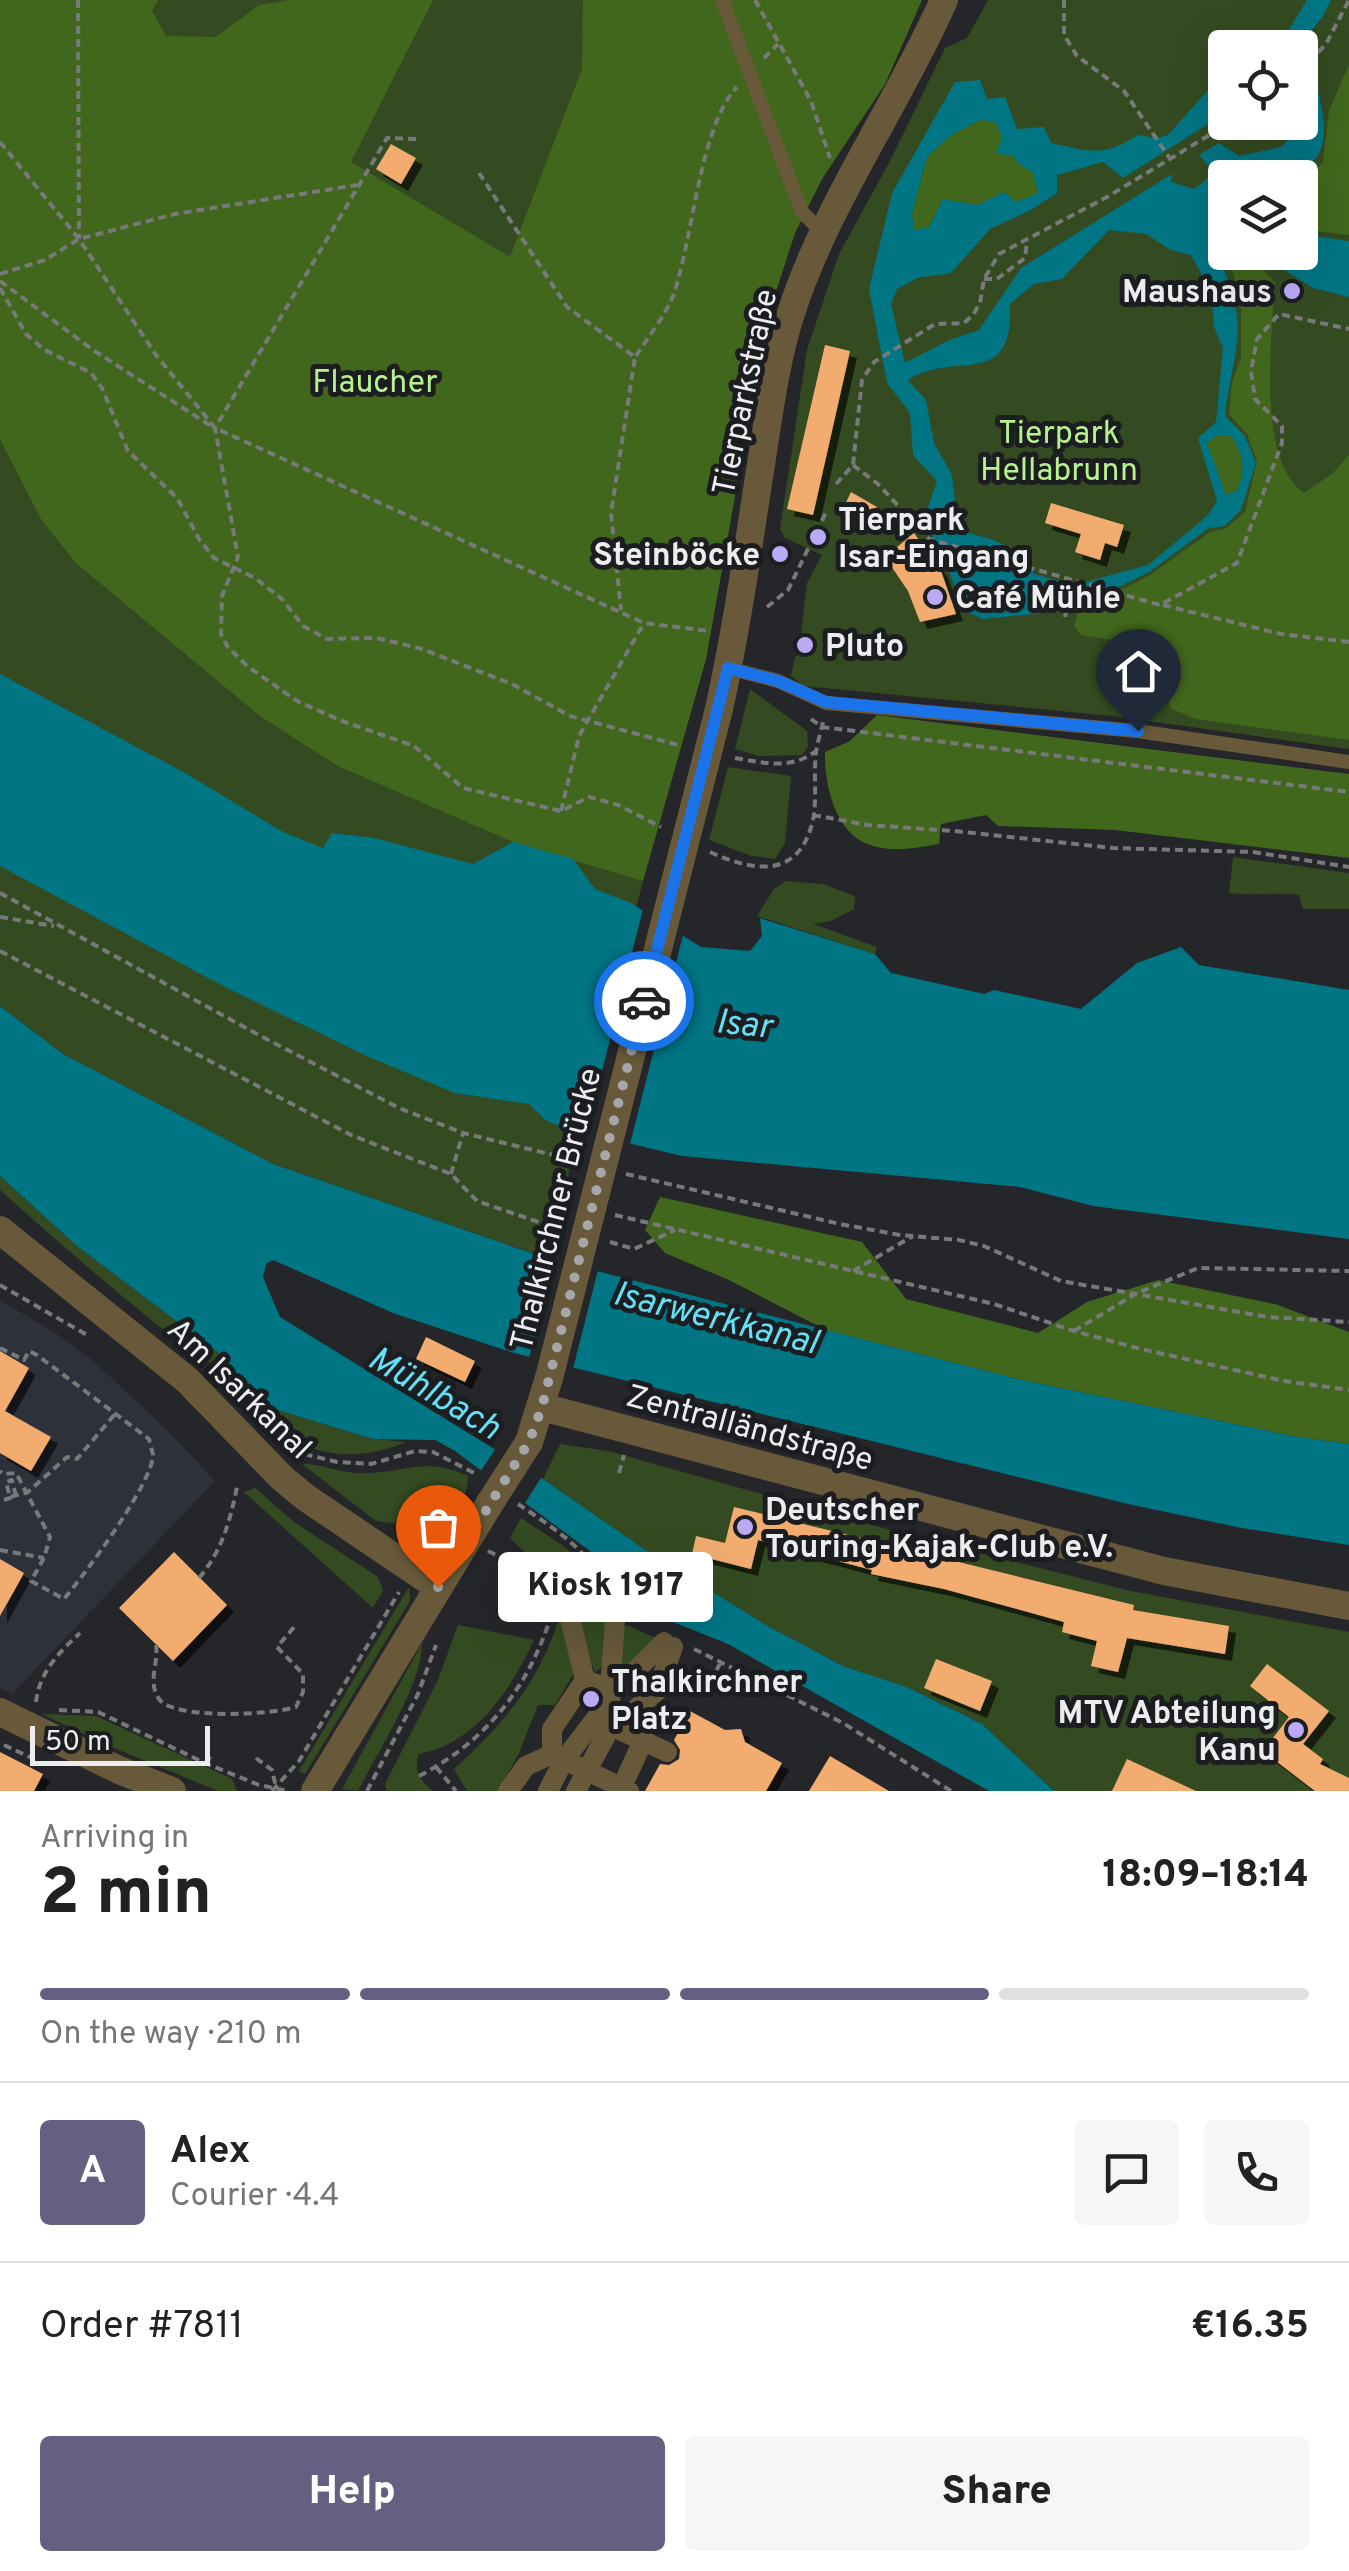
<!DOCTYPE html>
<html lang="en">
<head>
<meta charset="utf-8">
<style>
	:root { --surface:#fff; --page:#f6f6f6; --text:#222; --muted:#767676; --line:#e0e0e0; --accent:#665f81 }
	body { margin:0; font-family:Overpass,sans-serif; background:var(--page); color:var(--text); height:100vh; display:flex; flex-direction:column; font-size:38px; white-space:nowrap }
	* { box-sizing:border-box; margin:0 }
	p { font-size:32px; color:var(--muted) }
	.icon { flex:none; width:55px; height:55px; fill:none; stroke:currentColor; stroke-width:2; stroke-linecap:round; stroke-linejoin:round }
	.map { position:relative; height:1791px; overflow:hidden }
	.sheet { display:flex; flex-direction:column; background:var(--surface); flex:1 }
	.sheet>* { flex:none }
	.controls { position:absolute; left:1208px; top:30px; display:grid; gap:20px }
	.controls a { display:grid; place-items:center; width:110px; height:110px; border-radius:10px; background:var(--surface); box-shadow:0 10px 40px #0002; font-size:50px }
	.scale { position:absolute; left:30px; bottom:25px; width:180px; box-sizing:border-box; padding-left:10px; border:5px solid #ecedef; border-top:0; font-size:28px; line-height:35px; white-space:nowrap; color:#ecedef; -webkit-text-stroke:8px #1b1d20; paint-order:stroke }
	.pin { position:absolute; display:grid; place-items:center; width:85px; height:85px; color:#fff; margin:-102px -42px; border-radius:50% 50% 50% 0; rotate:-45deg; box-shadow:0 0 10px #0007 }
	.pin .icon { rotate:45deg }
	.courier { position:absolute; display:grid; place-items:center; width:100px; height:100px; margin:-50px; border:8px solid #1a73e8; border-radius:50%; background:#fff; color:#222; box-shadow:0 2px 12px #0007 }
	.bubble { position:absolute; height:70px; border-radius:10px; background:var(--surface); box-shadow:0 10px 40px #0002; font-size:32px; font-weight:800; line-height:70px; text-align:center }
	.headline em { font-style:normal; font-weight:800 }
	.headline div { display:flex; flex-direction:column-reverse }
	.headline { display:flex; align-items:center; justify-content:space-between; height:170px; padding:0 40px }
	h1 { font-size:65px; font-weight:800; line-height:75px }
	.bar { display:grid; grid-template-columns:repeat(4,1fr); gap:15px 10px; align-content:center; height:120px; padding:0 40px }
	.bar i { height:12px; border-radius:8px; background:var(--line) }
	.bar .selected { background:var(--accent) }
	.bar p { grid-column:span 4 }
	.line { display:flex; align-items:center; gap:25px; padding:0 40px; border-top:2px solid var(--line) }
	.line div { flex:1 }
	.round { display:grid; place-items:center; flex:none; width:105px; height:105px; border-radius:10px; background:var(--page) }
	.primary-button { display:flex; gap:20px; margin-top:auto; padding:20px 40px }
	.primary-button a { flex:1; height:115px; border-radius:10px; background:var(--accent); color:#fff; font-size:40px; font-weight:800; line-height:115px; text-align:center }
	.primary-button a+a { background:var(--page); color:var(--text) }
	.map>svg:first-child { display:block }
</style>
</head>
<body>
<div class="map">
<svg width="1349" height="1791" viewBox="0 0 1349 1791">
	<defs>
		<filter id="shadow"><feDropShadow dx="7" dy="7" stdDeviation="0" flood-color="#0009"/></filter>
	</defs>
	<rect width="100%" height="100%" fill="#252629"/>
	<path fill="#2d3139" d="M0,1300L57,1334L91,1359L167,1430L215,1481L12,1694L0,1688Z"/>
	<path fill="#344b21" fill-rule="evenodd" d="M0,0H922L885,84L822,179L795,233L766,322L706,659L643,881L547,1258L273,1164L63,1054L0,1006Z
		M988,0H1349V749L1112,716L804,686L791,676L795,657L809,650V639L801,632L807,583L822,555L785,538L780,529L807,350L839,254L891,159L945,48L967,38ZM1225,48H1300V122H1225ZM1225,178H1300V252H1225Z
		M750,689L807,731L808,747L802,755L759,756L735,749Z
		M728,767L791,776L785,843L775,859L752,856L709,840Z
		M1233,857L1349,873V909H1303L1299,895C1274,892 1253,896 1229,893Z
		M786,881L823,884L855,896L854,909L831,921L813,924L877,947L875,954L757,916L774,889Z
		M0,1176L77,1246L220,1354L258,1404L373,1439L406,1442C370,1457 332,1460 296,1441C261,1423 239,1391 212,1365C195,1349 174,1338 156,1324C103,1281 51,1236 0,1190Z
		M560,1444L608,1451L904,1534L1131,1591L1349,1632V1791H1054L982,1724L907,1687L843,1666L766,1625L647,1551L543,1479Z
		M302,1464C321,1464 338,1472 357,1473C404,1475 420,1455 468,1476C467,1509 448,1519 424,1539L399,1524L376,1521Z
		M255,1488L294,1522L378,1577L383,1590L373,1608L244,1492Z
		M521,1518C553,1540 584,1553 599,1591L590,1595L564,1581L566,1561L542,1557L540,1567L510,1538Z
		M409,1587L410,1601L305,1774L299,1771Z
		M581,1606L610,1618L607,1663L595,1672L581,1637Z
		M560,1614L574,1673L555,1705H538L519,1753L498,1791H467L454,1769C503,1725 542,1679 560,1614Z
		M458,1625L534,1640C511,1689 477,1743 419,1754C413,1769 420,1782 433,1791H387L385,1784L438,1680Z
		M627,1625L658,1639L623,1673L619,1669L617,1634Z
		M422,1643C423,1683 377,1753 358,1791L342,1789Z
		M42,1714L96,1716L232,1779L237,1791H218L102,1743Z"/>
	<path fill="#41671d" d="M0,0H158L152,11L166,36L216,37L259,5L290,0H433L351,162L510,257L582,69L583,0H922L885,84L822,179L795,233L766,322L706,659L643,881L513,842L338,766L260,716L76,563L41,519L0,439Z
		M1349,64V235L1306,230L1300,208V192L1323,161L1329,111Z
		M980,120L996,122C1004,143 1013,161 1033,172L1038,194L1016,202L1004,192L977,205L943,199L929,227L914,230L912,213L927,157L951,135Z
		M1250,255L1275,283C1272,336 1256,460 1304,493L1332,474L1349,455V740L1196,719L1170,708L1167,649L1081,635L1074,626L1078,612L1150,575L1210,532L1225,529L1245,512L1257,461L1247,434L1229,414L1232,383L1241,358V304L1230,260Z
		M1231,435C1244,456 1246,468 1237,491L1226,495L1206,443L1216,436Z
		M877,715L1349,774V858L1115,830L998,826L986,815L941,824L939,844C916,848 893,853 870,845C835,834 824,783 825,752L850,741Z
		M660,1197L862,1242L906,1299L1038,1333L1087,1302L1158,1280L1275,1304L1349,1332V1444L1292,1436L1017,1379L826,1330L729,1280L665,1253L645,1230Z"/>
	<path fill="#007584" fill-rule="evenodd" d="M1307,0H1331L1323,16L1299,47H1266L1286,34Z
		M1225,71V113L1123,178L1103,162L1057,175V193L1031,210L990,229L951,273L917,278L897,289L891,304L905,363L947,341L979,330L1021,268L1172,174L1171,182L1194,189L1207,179L1209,166L1199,155L1219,143L1239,156L1281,147L1306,121L1317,87C1321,105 1329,132 1320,151C1306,182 1260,178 1233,174L1220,184L1221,195L1225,199V235L1213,234C1217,261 1232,282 1236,309C1242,346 1228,380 1225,416L1245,436L1256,463L1241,510L1225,526L1209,528L1149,572L1072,610L983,619L963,610L948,568L924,519L937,481L913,455L910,413L887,383L869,289L892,193L955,82L980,80L987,99L1005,97L1017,129L1044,127L1051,143C1088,151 1104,158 1138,135L1156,138L1168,135ZM980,120L996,122L1002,138L996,153L1013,156L1020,165L1033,172L1038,193L1016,202L1004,192L977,205L943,199L929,227L914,230L912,213L927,157L951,135ZM1109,230L1146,234L1171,250L1191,255L1211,292L1214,327L1223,348L1216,422L1198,438L1217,501L1207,516L1148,565L1074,585L1034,574C1019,543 989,539 958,530L952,475L934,443L926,400L908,380C955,349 1014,392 1010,304L1034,284L1062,279ZM1231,435C1244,456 1246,468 1237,491L1226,495L1207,443L1216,436Z
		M1300,231L1307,235L1349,241V297L1313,288L1278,266L1275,253L1300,252Z
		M0,674L187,774L283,832L323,848L332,833L374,838L473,864L513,842L573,859L595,889L631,903L701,947L750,951L762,936L760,918L875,954L891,973L984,994L994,990L1081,1009L1137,963L1181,947L1199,965L1349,990V1239L1093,1206L1020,1187L682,1156L565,1128L547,1121L529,1104L455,1093L371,1058L225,987L0,866Z
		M0,1006L63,1054L273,1164L546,1258L1017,1379L1292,1436L1349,1444V1545L1242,1528L1128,1504L514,1353L393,1313L273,1260L266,1264L263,1277L280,1317L543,1479L647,1551L766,1625L843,1666L907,1687L982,1724L1054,1791H989L728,1644L673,1622L614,1590L602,1560L455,1451L435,1440L373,1439L258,1404L220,1354L77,1246L0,1176Z"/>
	<path fill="#252629" d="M644,905L684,931L629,1148L585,1138Z
		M555,1255L599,1266L572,1373L528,1362Z
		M498,1445L544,1473L523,1506L479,1474Z"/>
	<path fill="#f2ac70" filter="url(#shadow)" d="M391,144L416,158L401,184L376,169Z
		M825,345L850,351L813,515L787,509Z
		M851,492L877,507L866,523L842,511Z
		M1051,503L1124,525L1117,547L1105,543L1100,560L1075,552L1081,534L1045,523Z
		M914,533L941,571L956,614L920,622L908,591L885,557Z
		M426,1337L475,1361L465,1382L416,1359Z
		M0,1351L29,1368L5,1411L51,1437L31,1471L0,1453Z
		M734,1507L1134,1605L1133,1610L1229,1626L1225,1654L1127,1638L1118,1672L1091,1666L1097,1641L1062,1632L1064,1622L944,1589L871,1574L872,1570L758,1540L751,1569L692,1554L696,1536L725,1543Z
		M174,1552L227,1605L173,1661L119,1608Z
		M0,1559L24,1573L0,1616Z
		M936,1659L992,1681L980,1711L924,1688Z
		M1267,1664L1329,1711L1303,1744L1323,1759L1320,1764L1349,1778V1791H1315L1263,1751L1289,1717L1250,1686Z
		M690,1711L725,1730L741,1729L745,1742L782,1763L766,1791H645L660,1764L669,1765L679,1759L680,1750L674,1740Z
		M0,1752L43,1774L34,1791H0Z
		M830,1756L889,1791H809Z
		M1127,1759L1196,1791H1112Z"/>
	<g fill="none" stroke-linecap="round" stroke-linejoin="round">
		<path stroke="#78797b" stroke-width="4" stroke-dasharray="8 5" stroke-linecap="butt" d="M78,0L79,239
			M755,0L811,101L830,158
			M1064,0V35L1077,56L1124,91L1171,160
			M764,58L778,44
			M1300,71L1326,44L1349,0
			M416,139L387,138L215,428L238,557L222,596L221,634L227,646L247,666L297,701L342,721L414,746L463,788L561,811L589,797L618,805L661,827
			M0,142L79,239L156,355L215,428L644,623L709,631
			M479,173L567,307L635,357L611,513L621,610
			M0,274L45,260L79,239L175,214L357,185
			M984,279H997L1025,258L1027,241
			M0,281L93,350L211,426
			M0,288L26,334L43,349L91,373L102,388L128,451L177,498L199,539L214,558L255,578L282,599L303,626L327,639L376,638L419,648L512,684L570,716L682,746
			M636,356C648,337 665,316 673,296C693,241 699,127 737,87
			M853,465L878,484L929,539L1160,605L1237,563L1282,443V426L1255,399L1251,371L1257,339L1279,314L1349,329
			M836,484L853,465L862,380L874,362L935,324L964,323L973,315L980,303L984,279L999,254L1107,197L1231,122
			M1163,605L1281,634L1349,642
			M767,607L788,590L827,510
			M1065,617L1072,579
			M811,719L822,727L1349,792
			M735,758C765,763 791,770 816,751
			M561,811L579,736L644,623
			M813,815L868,825L954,831L1113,848L1253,852L1349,867
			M710,852C752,871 797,880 812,824C818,802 813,776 816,753C817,743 821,732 823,722
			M0,893L257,1034L399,1108L463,1133L578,1161
			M0,917L54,926
			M0,951L351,1135L451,1174L477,1201L562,1230
			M451,1174L463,1133
			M626,1174L840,1224L900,1235L959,1240L984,1246L1061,1281L1268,1317L1349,1322
			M615,1215L994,1304L1074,1331L1141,1349L1284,1381L1349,1390
			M610,1242L634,1249L675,1230
			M853,1271L913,1236
			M0,1285L87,1335
			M1074,1331L1137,1293L1198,1268L1349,1271
			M0,1348L24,1360L29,1351L37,1355L149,1439C149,1440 153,1454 153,1455C152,1484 85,1574 64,1599L31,1581L44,1558L50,1537L16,1473L3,1474L0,1471
			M292,1451L337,1462L371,1464L415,1451L433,1452L478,1475
			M619,1473L624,1455
			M4,1500L16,1496L12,1480L6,1482L10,1497L28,1492L67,1457L77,1459L115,1414
			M518,1504C553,1528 601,1556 606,1600
			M0,1550L44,1558
			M488,1551L539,1576L548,1585L558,1589
			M199,1578C222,1551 230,1521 237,1487
			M156,1645C159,1663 147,1682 159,1699C174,1720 271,1715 296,1707L303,1692V1674L277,1647L295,1626
			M694,1649L843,1723L951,1791
			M711,1682L721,1661
			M36,1702C39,1673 59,1652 80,1633
			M59,1710L98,1712L207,1764L259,1785L288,1791
			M4,1745L32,1758
			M256,1758L272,1770L276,1787
			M207,1764L211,1754
			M436,1767L456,1791
			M419,1776C483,1743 525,1692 548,1625
			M272,1791L299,1761L399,1592
			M367,1791L418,1694L436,1645"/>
		<path stroke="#68593a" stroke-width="14" d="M722,0L802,212L823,233
			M728,668L778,681L826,703L1137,731L1349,762"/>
		<path stroke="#68593a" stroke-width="20" d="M568,1610L585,1680L610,1689L611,1726L667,1752
			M615,1621L610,1689L630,1683L634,1672L664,1642
			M554,1755L629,1791
			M508,1791L526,1766L552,1754V1729L585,1680
			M548,1791L564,1760L610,1700
			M576,1791L611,1726
			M620,1791L643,1741L638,1707L657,1691L673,1647"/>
		<path stroke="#68593a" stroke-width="28" d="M0,1230L187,1380L282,1478L305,1497L438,1587
			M542,1407L1164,1571L1349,1606"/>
		<path stroke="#68593a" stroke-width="28" d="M719,709C736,632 747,555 759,477C768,422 774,366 791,313C827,202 897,106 944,0
			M529,1442L549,1378
			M0,1712L119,1770L172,1791
			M315,1791L490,1503"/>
		<path stroke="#68593a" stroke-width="28" d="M549,1378L719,709
			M490,1503L529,1442"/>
	</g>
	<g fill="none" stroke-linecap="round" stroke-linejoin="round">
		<path stroke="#a6a7aa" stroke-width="10" stroke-dasharray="0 18" d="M438,1587L529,1442L542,1407L644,1001"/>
		<path stroke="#1a73e8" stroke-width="12" d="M644,1001L728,668L778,681L826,702L1138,731"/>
	</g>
	<g fill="#baaaf6" stroke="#1b1d20" stroke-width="4">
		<circle cx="1292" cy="291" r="10"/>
		<circle cx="818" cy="537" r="10"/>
		<circle cx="780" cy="554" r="10"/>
		<circle cx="935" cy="597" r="10"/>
		<circle cx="805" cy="645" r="10"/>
		<circle cx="745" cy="1527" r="10"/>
		<circle cx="591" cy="1699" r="10"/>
		<circle cx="1296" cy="1730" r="10"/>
	</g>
	<g text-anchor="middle" stroke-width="10" stroke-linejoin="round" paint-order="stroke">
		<g font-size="32" font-weight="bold" fill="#ecedef" stroke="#1b1d20" text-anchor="start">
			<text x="1272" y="302" text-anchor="end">Maushaus</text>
			<text x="838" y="530">Tierpark<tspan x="838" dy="37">Isar-Eingang</tspan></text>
			<text x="760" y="565" text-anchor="end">Steinböcke</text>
			<text x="955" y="608">Café Mühle</text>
			<text x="825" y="656">Pluto</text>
			<text x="765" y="1520">Deutscher<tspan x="765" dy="37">Touring-Kajak-Club e.V.</tspan></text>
			<text x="611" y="1692">Thalkirchner<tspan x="611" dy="37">Platz</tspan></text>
			<text x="1276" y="1723" text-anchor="end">MTV Abteilung<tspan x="1276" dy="37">Kanu</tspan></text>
		</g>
		<g font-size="32" fill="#b8f28d" stroke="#1b1d20">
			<text x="375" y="392">Flaucher</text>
			<text x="1059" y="443">Tierpark<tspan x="1059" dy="37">Hellabrunn</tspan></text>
		</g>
		<g font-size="32" fill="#ecedef" stroke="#1b1d20">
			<text transform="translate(744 392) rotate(-78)" y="11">Tierparkstraße</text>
			<text transform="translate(555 1209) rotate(-76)" y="11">Thalkirchner Brücke</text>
			<text transform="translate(240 1388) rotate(44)" y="11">Am Isarkanal</text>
			<text transform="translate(750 1427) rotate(15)" y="11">Zentralländstraße</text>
		</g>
		<g font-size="35" font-style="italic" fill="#64e1f6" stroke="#1b1d20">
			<text transform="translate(744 1023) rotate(6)" y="12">Isar</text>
			<text transform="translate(716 1317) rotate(14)" y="12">Isarwerkkanal</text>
			<text transform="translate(435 1392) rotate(31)" y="12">Mühlbach</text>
		</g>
	</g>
</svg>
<div class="controls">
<a><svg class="icon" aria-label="locate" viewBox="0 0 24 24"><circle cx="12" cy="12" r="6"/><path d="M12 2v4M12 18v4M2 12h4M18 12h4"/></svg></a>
<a><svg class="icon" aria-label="layers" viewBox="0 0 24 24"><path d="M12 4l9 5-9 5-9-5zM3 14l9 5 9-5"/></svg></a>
</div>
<div class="scale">50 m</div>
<div class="pin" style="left:438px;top:1587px;background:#ea580c"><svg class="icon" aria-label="bag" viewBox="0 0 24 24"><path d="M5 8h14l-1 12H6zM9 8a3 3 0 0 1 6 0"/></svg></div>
<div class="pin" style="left:1138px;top:731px;background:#1f2937"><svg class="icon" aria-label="home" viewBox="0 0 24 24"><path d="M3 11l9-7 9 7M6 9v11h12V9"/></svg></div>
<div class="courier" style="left:644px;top:1001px"><svg class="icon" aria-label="car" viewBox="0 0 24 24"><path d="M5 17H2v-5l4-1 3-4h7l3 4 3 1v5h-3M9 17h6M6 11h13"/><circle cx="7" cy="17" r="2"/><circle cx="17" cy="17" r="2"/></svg></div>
<div class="bubble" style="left:498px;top:1552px;width:215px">Kiosk 1917</div>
</div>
<section class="sheet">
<div class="headline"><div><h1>2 min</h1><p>Arriving in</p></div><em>18:09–18:14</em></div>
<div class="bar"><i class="selected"></i><i class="selected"></i><i class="selected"></i><i></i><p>On the way · 210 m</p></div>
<div class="line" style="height:180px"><b class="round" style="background:var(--accent);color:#fff">A</b><div><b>Alex</b><p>Courier · 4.4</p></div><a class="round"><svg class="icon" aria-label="chat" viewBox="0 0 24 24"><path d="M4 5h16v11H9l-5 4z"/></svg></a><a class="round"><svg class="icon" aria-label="phone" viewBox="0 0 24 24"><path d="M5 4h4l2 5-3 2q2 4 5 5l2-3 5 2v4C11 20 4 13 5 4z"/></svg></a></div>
<div class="line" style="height:130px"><div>Order #7811</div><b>€16.35</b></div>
<div class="primary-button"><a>Help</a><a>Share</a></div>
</section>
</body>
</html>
